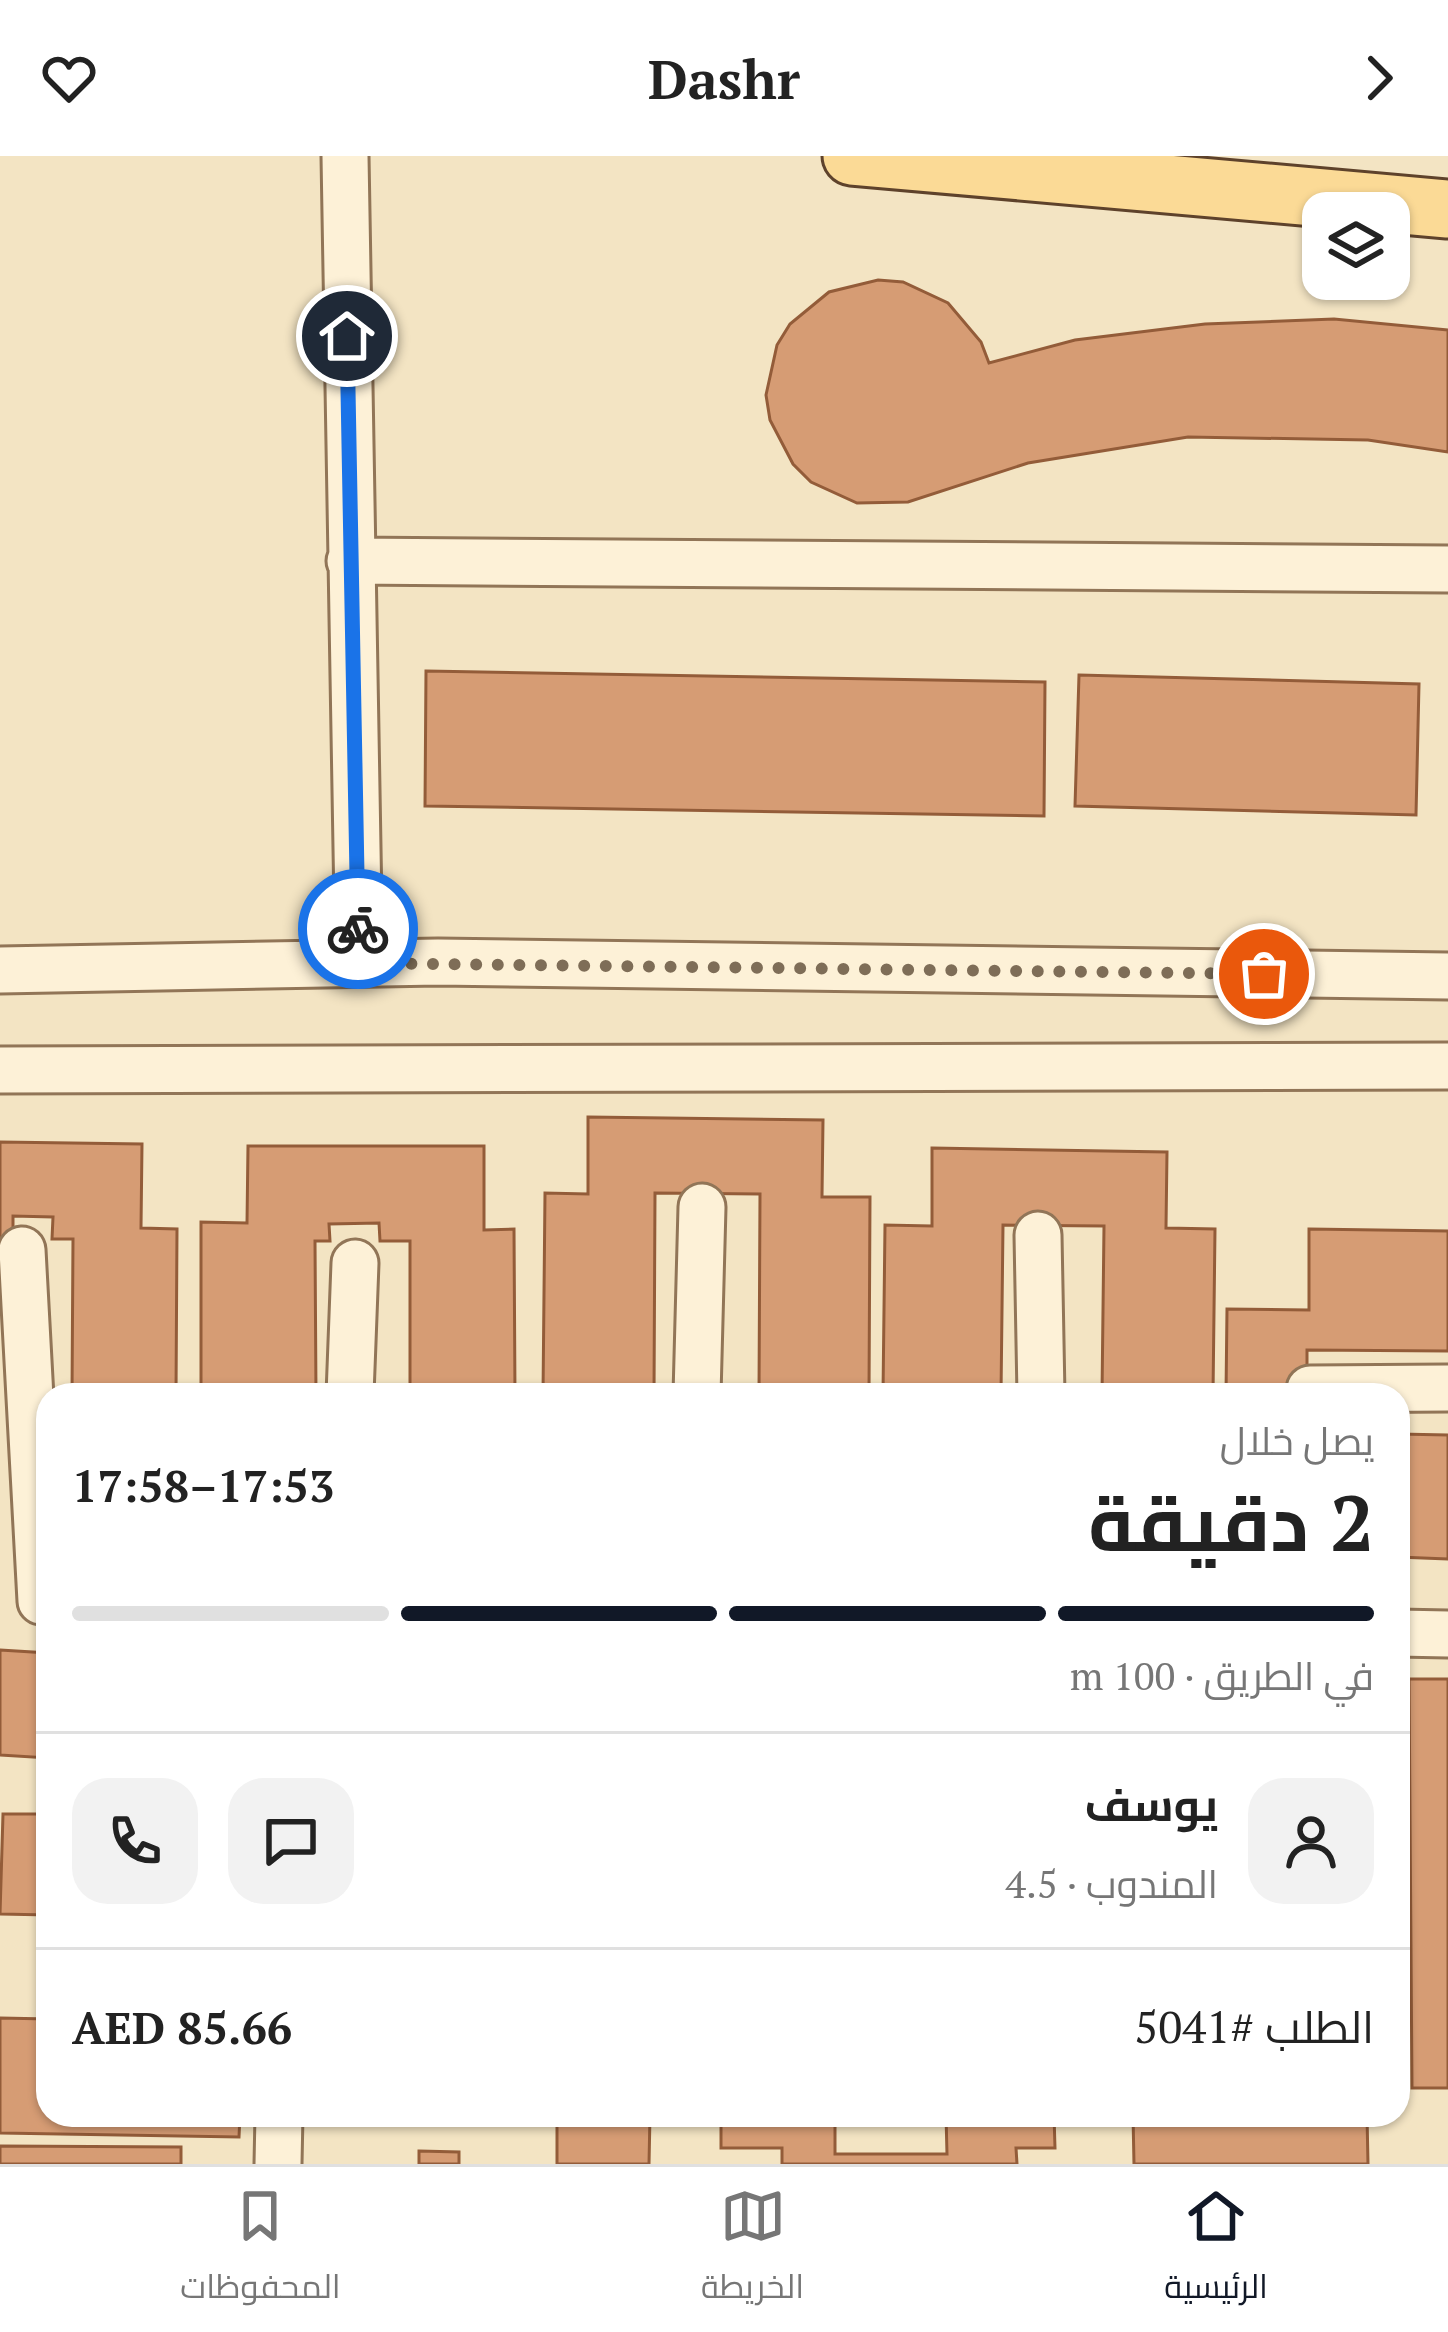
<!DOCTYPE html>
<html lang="ar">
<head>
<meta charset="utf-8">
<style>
	:root { --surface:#fff; --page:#f2f2f2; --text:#222; --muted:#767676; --line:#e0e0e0; --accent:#111827 }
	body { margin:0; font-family:"PT Serif",Cairo,serif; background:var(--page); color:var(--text); direction:rtl; height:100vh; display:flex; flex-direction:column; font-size:45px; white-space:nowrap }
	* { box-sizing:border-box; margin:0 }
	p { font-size:39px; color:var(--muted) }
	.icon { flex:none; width:66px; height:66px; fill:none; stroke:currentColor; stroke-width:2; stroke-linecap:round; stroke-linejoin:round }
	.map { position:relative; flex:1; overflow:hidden; direction:ltr }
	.sheet { position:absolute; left:36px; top:1227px; width:1374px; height:744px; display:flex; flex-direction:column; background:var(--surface); border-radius:36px; box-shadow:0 3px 9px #0004; direction:rtl }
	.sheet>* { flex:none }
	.controls { position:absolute; left:1302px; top:36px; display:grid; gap:24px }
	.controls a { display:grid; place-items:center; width:108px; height:108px; border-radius:24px; background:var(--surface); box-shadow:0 3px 9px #0004; font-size:60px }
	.pin { position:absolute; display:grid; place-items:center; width:102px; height:102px; color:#fff; margin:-51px; border:6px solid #fff; border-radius:50%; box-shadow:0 3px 12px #0007 }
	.courier { position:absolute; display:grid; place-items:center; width:120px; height:120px; margin:-60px; border:9px solid #1a73e8; border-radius:50%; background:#fff; color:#222; box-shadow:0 3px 15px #0007 }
	.headline em { font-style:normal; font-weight:700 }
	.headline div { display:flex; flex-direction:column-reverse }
	.headline { display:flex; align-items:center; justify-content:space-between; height:204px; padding:0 36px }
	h1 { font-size:78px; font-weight:700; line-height:90px }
	.bar { display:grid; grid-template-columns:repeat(4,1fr); gap:18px 12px; align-content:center; height:144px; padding:0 36px }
	.bar i { height:15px; border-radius:9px; background:var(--line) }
	.bar .on { background:var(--accent) }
	.bar p { grid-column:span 4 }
	.line { display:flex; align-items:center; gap:30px; padding:0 36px; border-top:3px solid var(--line) }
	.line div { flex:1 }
	.round { display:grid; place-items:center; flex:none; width:126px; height:126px; border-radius:36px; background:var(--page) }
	header { display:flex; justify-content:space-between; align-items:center; height:156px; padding:0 36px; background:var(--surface); font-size:54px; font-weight:700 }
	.tab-bar { display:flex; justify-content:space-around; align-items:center; height:168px; border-top:3px solid var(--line); background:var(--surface); font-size:33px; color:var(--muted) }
	.tab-bar a { display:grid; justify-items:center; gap:6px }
	.tab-bar .on { color:var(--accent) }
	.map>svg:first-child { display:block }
</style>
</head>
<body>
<header><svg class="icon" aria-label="forward" viewBox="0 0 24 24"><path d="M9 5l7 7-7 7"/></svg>Dashr<svg class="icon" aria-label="heart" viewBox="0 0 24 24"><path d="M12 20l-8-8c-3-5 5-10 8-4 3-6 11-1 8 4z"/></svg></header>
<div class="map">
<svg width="1448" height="2008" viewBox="0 0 1448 2008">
	<rect width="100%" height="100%" fill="#f3e4c3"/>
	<path fill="#d69c74" stroke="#935c39" stroke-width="3" d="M878,124L903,126L948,147L981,186L989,207L1075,184L1205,168L1334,163L1448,174V296L1368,284L1188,281L1028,307L908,346L857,347L811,326L793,308L770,264L766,239L777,189L790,168L829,136Z
		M426,515L1045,526L1044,660L425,650Z
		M1079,519L1419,528L1416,659L1075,650Z
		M588,961L823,964L822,1041H870L869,1239H759L760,1038L655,1037L654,1239H543L545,1037L588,1038Z
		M0,986L142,988L141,1072L177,1073L176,1239H72L73,1083H52L53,1061L13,1060V1083H0Z
		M248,990H484V1074L514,1073L515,1239H410V1085H380L379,1067L329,1068L330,1085H315L316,1239H201V1066L247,1067Z
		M932,992L1167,996L1166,1072L1215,1073L1213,1239H1102L1104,1070L1003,1069L1001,1239H883L885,1069L932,1070Z
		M1309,1073L1448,1075V1195L1307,1194V1239H1226L1227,1153L1309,1154Z
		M1398,1278L1448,1279V1403L1398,1401Z
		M0,1494L48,1497V1602L0,1599Z
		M1409,1523H1448V1932H1412Z
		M1398,1524H1402L1405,1929L1398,1930Z
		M3,1658H48V1759L0,1758Z
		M0,1862L48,1863V1959H240L239,1981L0,1977Z
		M353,1959H470V1962L353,1961Z
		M557,1959H650L649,2008H557Z
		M721,1959H835V1998H947L946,1959H1054L1055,1992H1016L1017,2008H782V1992H721Z
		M1133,1959H1367L1368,2008H1134Z
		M0,1990L181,1991V2008H0Z
		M419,1995L459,1996V2008H419Z"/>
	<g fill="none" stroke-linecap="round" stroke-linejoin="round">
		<defs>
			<path id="minor" d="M345,0L359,807
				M350,405L1448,413
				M0,814L438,806L1448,820
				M0,914L1448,910
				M1038,1079L1041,1239
				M22,1094L41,1445L48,1446
				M1310,1233L1448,1232
				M350,1239L355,1107
				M697,1239L702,1051
				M1398,1477L1448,1478
				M278,2008L279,1959"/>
			<path id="major" d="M852,0L1448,53"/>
		</defs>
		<use href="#minor" stroke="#917557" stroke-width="51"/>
		<use href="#major" stroke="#5e422b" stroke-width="63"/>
		<use href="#minor" stroke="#fdf1d7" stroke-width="45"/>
		<use href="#major" stroke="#fbda96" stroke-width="57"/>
	</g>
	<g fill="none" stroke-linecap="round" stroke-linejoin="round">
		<path stroke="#7e6d57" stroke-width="12" stroke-dasharray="0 21.6" d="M358,773L359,807L1264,818"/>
		<path stroke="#1a73e8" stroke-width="15" d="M347,180L358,773"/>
	</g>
</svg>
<div class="controls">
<a><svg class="icon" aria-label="layers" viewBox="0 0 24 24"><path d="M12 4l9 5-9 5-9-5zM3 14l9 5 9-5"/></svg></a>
</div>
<div class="pin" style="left:1264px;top:818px;background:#ea580c"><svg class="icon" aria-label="bag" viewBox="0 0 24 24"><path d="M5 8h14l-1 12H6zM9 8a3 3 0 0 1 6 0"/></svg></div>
<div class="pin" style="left:347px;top:180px;background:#1f2937"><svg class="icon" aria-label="home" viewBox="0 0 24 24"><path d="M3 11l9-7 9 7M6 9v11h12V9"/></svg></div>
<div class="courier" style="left:358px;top:773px"><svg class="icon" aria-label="bike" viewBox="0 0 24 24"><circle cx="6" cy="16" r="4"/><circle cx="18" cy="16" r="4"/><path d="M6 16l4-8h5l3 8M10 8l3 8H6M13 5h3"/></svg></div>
<section class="sheet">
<div class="headline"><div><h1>2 دقيقة</h1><p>يصل خلال</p></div><em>17:53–17:58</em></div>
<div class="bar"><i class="on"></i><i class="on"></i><i class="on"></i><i></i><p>في الطريق · 100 m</p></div>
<div class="line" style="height:216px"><a class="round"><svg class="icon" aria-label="person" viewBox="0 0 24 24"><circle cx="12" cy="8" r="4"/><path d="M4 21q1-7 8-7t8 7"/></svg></a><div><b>يوسف</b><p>المندوب · 4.5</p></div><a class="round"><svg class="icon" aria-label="chat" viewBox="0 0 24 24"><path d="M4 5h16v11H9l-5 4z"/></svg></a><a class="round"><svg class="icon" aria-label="phone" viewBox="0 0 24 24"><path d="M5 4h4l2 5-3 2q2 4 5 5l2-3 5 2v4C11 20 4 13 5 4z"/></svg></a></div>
<div class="line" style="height:156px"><div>الطلب #5041</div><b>AED 85.66</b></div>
</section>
</div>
<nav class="tab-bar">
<a class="on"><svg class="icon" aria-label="home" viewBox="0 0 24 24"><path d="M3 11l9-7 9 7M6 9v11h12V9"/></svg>الرئيسية</a>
<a><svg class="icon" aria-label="map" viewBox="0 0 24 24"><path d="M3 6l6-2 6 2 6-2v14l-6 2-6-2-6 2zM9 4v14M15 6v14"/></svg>الخريطة</a>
<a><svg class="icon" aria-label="saved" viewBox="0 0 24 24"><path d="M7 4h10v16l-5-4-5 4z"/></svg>المحفوظات</a>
</nav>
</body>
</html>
